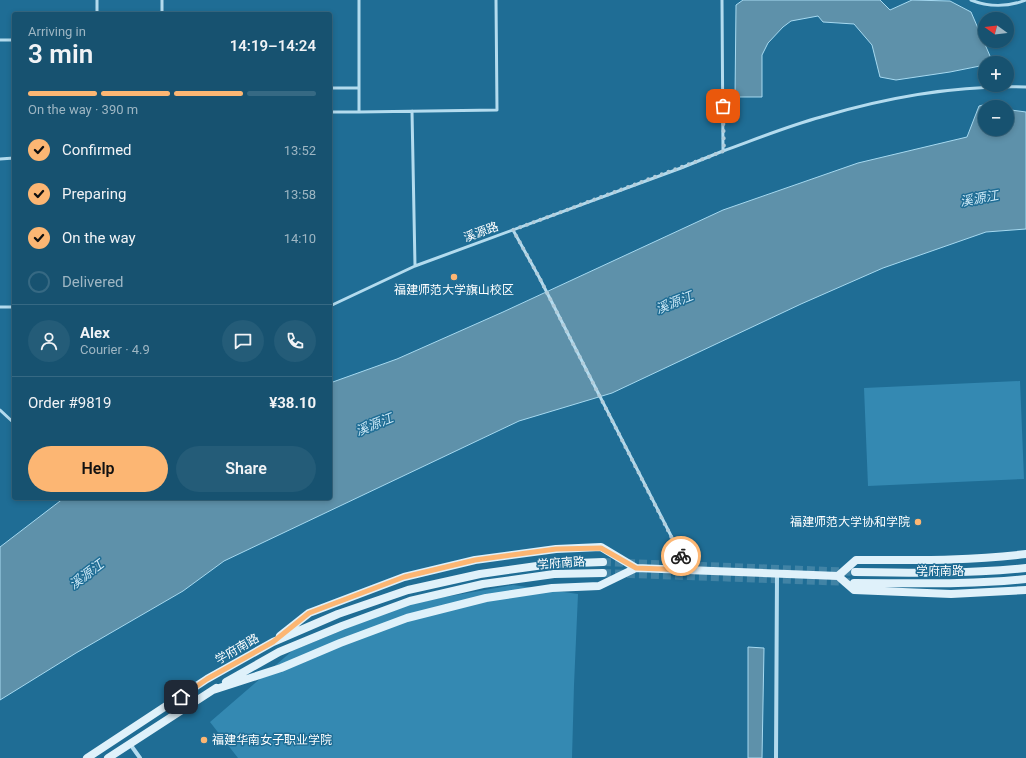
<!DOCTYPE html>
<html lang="en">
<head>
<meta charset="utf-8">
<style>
	:root { --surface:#175270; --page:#245c78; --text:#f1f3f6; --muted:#9eb6c3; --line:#366983; --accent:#fcb673 }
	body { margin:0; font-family:Roboto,"Noto Sans SC",sans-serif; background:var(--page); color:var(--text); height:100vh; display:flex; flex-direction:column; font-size:15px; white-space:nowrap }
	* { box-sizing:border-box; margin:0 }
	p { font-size:13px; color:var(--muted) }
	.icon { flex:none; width:22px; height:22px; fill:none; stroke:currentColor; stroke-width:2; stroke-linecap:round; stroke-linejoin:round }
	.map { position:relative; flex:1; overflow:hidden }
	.sheet { position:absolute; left:12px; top:12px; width:320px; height:488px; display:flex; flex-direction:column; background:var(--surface); border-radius:4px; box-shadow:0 2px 6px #0003,0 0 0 1px var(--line) }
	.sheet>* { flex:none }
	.needle { width:26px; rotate:285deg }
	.controls { position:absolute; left:978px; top:12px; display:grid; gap:8px }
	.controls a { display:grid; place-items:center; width:36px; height:36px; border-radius:50%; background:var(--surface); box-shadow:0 2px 6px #0003,0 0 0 1px var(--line); font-size:20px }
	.pin { position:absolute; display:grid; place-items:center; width:34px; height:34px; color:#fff; margin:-17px; border-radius:8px; box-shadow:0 2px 6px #0006 }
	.courier { position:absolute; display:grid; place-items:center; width:40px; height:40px; margin:-20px; border:3px solid #fcb673; border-radius:50%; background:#fff; color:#222; box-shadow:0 1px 5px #0007 }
	.headline em { font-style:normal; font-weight:600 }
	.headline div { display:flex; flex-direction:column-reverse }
	.headline { display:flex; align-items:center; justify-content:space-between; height:68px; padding:0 16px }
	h1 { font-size:26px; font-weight:600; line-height:30px }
	.bar { display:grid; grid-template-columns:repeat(4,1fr); gap:6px 4px; align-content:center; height:48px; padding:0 16px }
	.bar i { height:5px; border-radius:3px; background:var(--line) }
	.bar .on { background:var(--accent) }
	.bar p { grid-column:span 4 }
	.line { display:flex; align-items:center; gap:10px; padding:0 16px; border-top:1px solid var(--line) }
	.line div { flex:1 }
	.round { display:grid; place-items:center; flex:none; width:42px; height:42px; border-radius:21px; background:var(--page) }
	ol { padding:0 16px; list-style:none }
	li { display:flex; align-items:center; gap:12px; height:44px }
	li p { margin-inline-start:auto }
	li .icon { padding:4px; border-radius:50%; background:var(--accent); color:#111; stroke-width:4 }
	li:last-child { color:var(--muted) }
	li i { width:22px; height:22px; border:2px solid var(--line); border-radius:50% }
	.cta { display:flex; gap:8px; margin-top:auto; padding:8px 16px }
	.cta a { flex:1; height:46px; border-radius:24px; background:var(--accent); color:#111; font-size:16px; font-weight:600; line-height:46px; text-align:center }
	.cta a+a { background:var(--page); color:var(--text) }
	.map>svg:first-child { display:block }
</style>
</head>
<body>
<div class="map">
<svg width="1026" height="758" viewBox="0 0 1026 758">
	<rect width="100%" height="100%" fill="#1f6d95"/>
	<path fill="#3489b2" d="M1020,381L1024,479L868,486L864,388Z
		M513,585L578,594L574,685L572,758H238L210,722L292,651L406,604Z"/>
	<path fill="#5e91aa" stroke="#a6d9f0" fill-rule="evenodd" d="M743,0H880L890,10L912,0L950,1L971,12L990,56L988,63H985V65L950,72L896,80L880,77L872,45L854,24L823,22L818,16L791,21L783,27L768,43L762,55V97H735L736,5Z
		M999,101L1011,110L1026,112V229L986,232L883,268L801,304L612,393L519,421L224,561L183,591L76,653L0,700V547L64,498H330V383L397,359L503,312L723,210L858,163L967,137L979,106ZM985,107H1007V129H985Z
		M748,647L764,648L762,758H748Z"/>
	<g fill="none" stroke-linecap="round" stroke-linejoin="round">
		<path stroke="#4183a5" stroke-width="8" stroke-dasharray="8 4" stroke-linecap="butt" d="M603,562L855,572
			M603,573L850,582"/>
		<path stroke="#b3dbee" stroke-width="3" d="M97,0V14
			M162,0V14
			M359,0V112L497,110L496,0
			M971,0C988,7 1008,7 1026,0
			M0,40H14
			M330,88H359
			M412,111L415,266
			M330,112H359
			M723,151C756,139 788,126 821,117C888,97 957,85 1026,87
			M0,159L14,158
			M513,230L539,277L688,569
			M330,306L415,266L681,168L723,151L722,0
			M0,307H14
			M0,410L14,423"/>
		<path stroke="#b3dbee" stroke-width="4" d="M130,744L140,758
			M776,758L777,574"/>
		<path stroke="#dff1fa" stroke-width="8" d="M855,572C912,573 969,574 1026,568
			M838,576L856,560C913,560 969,561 1026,554
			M854,583C912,583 969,585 1026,579
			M280,636L309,613L404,577L475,560L556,549L601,547L636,568
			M226,682L279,652L342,626L410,601L483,584L554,574L603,573
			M213,690L281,668L340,643L407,618L486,598L552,588L599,586L636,568L838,576L854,590L951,594L1026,590
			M87,758L207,679L273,642L338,614L408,590L480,574L551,564L603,562
			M108,758L216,688"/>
	</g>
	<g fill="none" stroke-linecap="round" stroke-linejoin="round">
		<path stroke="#b1ccda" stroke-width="4" stroke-dasharray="0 7.2" d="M681,556L539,277L513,230L724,151L723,106"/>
		<path stroke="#fcb673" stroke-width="5" d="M181,697L207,679L273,642L309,613L404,577L475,560L556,549L601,548L636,568L688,570L681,556"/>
	</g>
	<g fill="#fcb673" stroke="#1f6d95" stroke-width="1.5">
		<circle cx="454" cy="277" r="4"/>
		<circle cx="918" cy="522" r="4"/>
		<circle cx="204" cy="740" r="4"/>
	</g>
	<g text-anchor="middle" stroke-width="3" stroke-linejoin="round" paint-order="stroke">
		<g font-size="12" fill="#fff" stroke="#1f6d95">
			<text transform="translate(481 232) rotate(-20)" y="4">溪源路</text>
			<text transform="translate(561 563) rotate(-4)" y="4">学府南路</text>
			<text x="940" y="575">学府南路</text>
			<text transform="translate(237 649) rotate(-30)" y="4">学府南路</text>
		</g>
		<g font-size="12" fill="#fff" stroke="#1f6d95">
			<text x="454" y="294">福建师范大学旗山校区</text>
			<text x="910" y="526" text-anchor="end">福建师范大学协和学院</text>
			<text x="212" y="744" text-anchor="start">福建华南女子职业学院</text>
		</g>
		<g font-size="13" font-style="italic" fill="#cce9f7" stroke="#1f6d95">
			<text transform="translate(979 198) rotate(-10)" y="5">溪源江</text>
			<text transform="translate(674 302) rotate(-22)" y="5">溪源江</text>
			<text transform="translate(374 424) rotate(-22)" y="5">溪源江</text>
			<text transform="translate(86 574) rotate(-37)" y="5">溪源江</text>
		</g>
	</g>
</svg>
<div class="controls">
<a><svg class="needle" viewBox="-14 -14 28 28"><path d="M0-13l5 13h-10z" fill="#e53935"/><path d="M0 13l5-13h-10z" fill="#9eb6c3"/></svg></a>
<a>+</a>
<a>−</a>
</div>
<div class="pin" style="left:723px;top:106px;background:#ea580c"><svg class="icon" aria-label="bag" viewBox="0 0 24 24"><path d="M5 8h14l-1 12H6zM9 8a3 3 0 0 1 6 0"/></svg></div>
<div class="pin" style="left:181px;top:697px;background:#1f2937"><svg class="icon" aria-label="home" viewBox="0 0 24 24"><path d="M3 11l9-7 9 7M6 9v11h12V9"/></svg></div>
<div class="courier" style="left:681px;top:556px"><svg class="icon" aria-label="bike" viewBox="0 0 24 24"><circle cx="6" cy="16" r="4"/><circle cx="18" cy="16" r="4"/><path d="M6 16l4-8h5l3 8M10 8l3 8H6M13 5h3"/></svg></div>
<section class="sheet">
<div class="headline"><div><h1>3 min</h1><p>Arriving in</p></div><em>14:19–14:24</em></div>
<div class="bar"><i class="on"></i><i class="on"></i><i class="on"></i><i></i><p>On the way · 390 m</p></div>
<ol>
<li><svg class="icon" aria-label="check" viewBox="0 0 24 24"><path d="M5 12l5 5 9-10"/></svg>Confirmed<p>13:52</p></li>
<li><svg class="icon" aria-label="check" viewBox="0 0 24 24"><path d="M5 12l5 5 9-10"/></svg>Preparing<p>13:58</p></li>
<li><svg class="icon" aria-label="check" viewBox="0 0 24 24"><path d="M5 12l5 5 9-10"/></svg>On the way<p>14:10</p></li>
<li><i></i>Delivered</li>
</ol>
<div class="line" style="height:72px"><a class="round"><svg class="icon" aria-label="person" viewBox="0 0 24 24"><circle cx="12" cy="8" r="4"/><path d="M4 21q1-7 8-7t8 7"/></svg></a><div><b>Alex</b><p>Courier · 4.9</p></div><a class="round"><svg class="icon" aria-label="chat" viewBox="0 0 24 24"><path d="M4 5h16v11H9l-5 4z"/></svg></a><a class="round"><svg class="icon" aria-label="phone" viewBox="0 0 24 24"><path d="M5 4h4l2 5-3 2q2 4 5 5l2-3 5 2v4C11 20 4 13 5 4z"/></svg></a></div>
<div class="line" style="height:52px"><div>Order #9819</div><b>¥38.10</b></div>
<div class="cta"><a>Help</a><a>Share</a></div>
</section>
</div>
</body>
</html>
